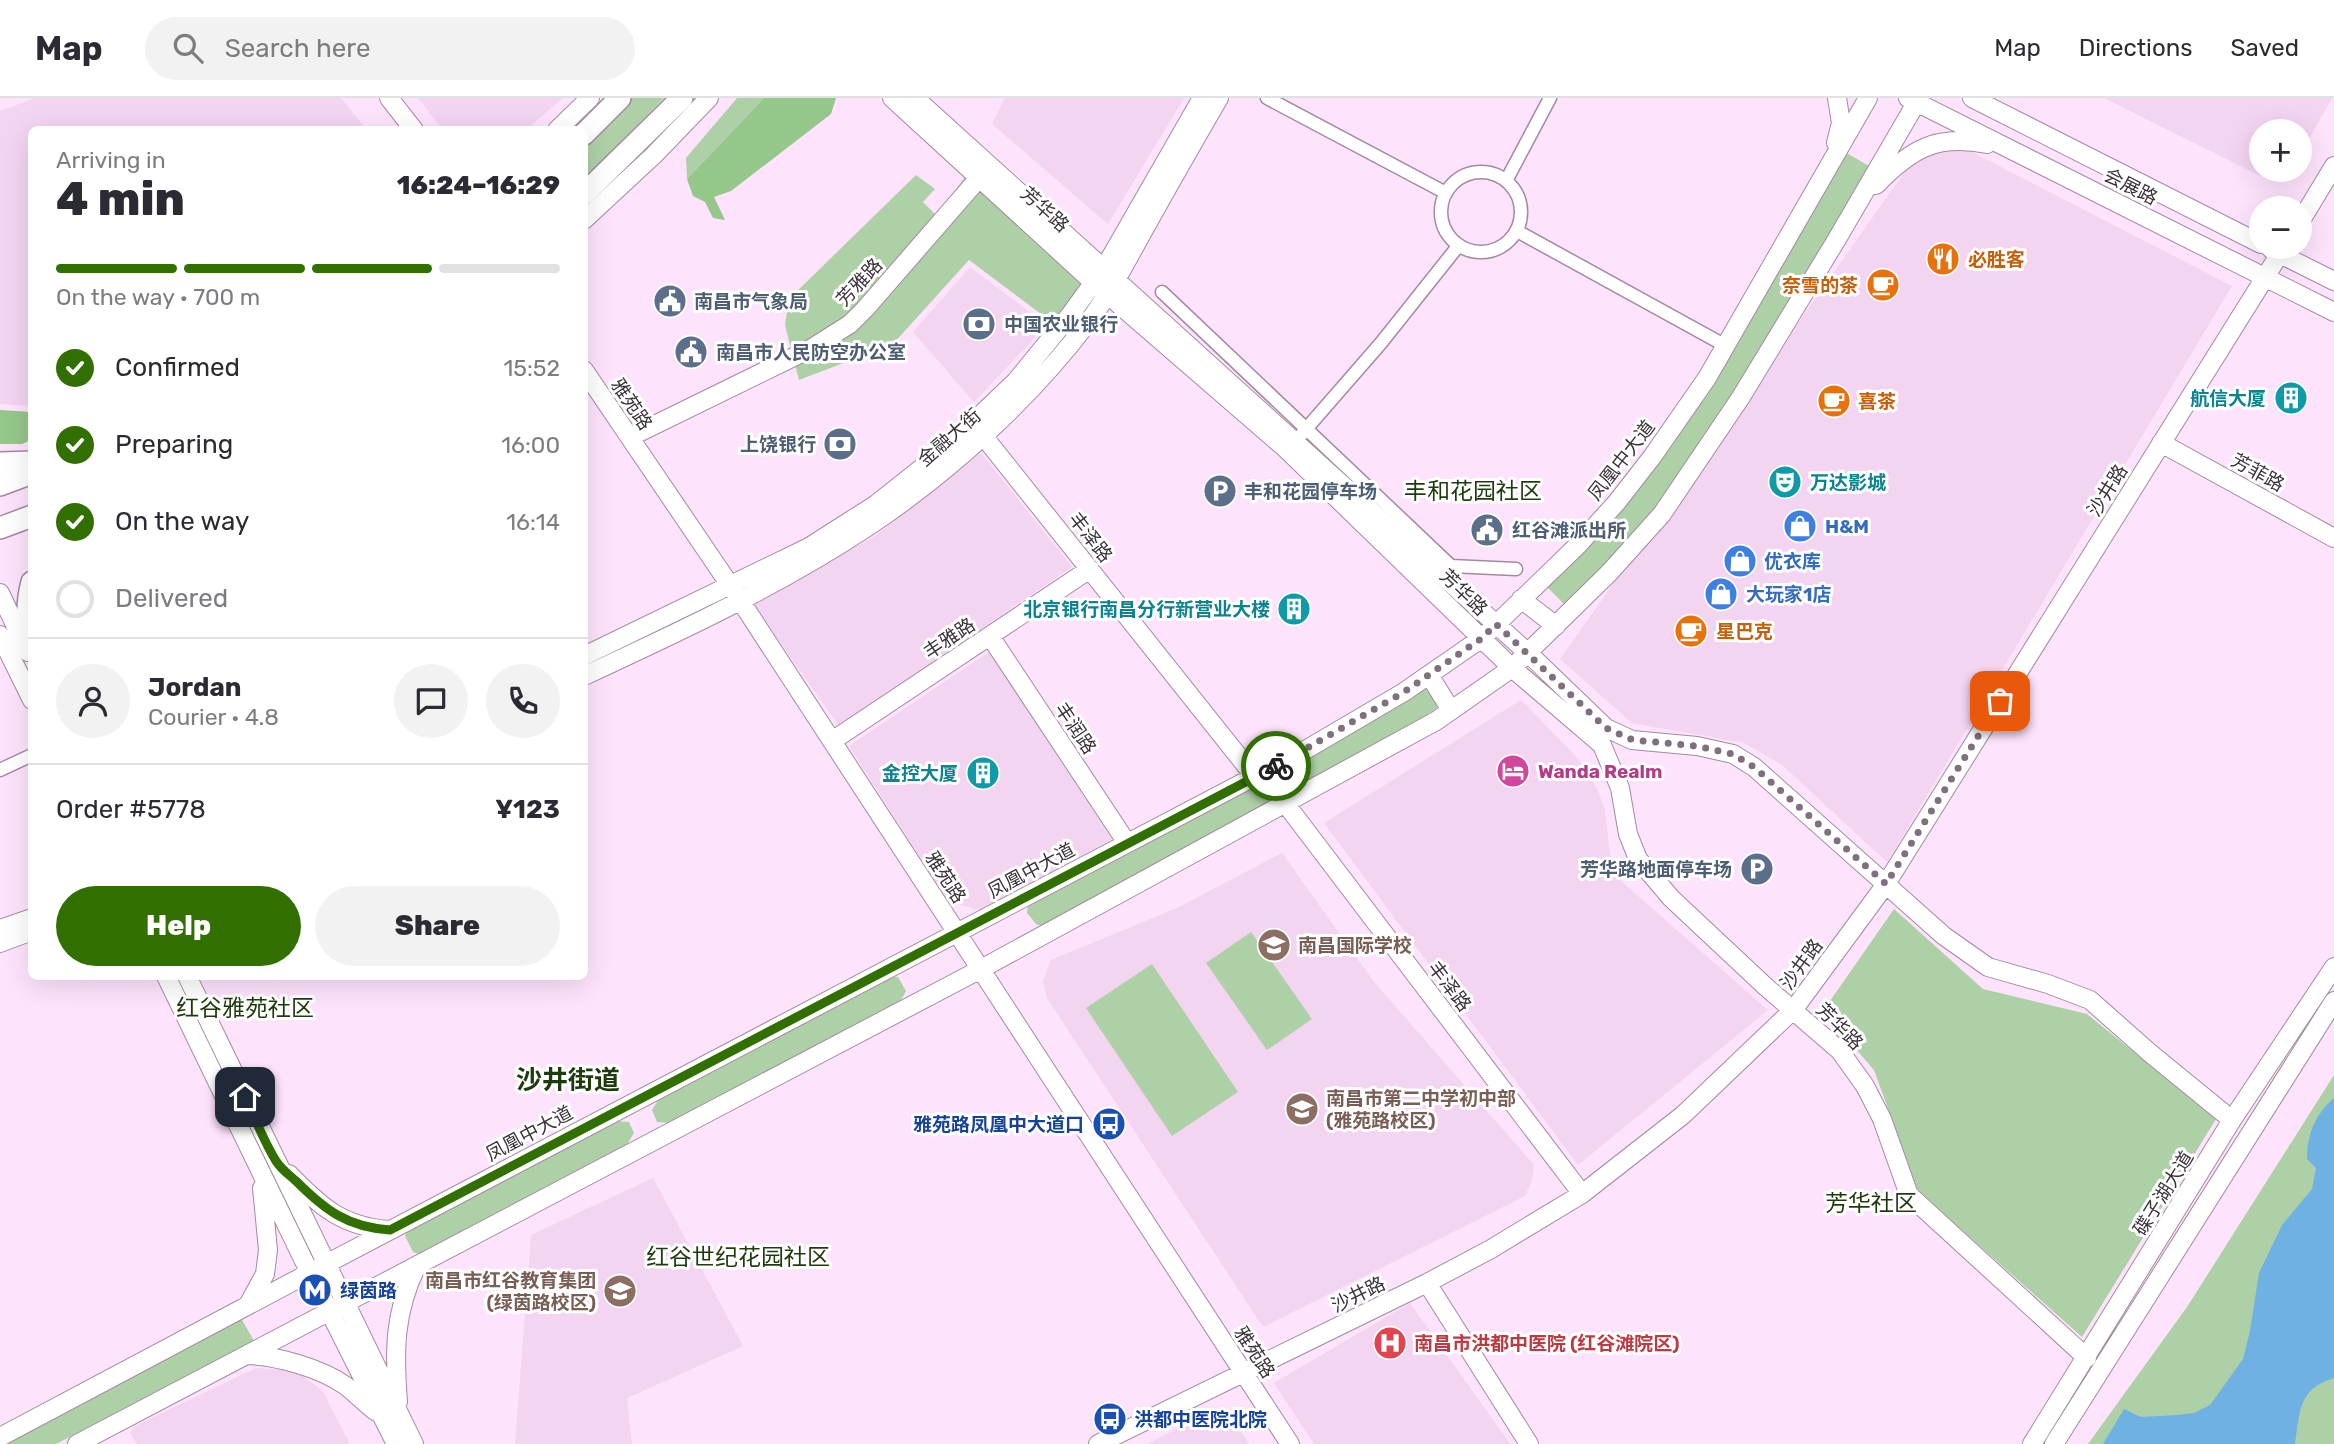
<!DOCTYPE html>
<html lang="en">
<head>
<meta charset="utf-8">
<style>
	:root { --surface:#fff; --page:#f2f2f3; --text:#2b2b33; --muted:#7c7c81; --line:#e1e1e2; --accent:#326f01 }
	body { margin:0; font-family:Rubik,"Noto Sans SC",sans-serif; background:var(--page); color:var(--text); height:100vh; display:flex; flex-direction:column; font-size:26px; white-space:nowrap }
	* { box-sizing:border-box; margin:0 }
	p { font-size:23px; color:var(--muted) }
	.icon { flex:none; width:38px; height:38px; fill:none; stroke:currentColor; stroke-width:2; stroke-linecap:round; stroke-linejoin:round }
	.map { position:relative; flex:1; overflow:hidden }
	.sheet { position:absolute; left:28px; top:28px; width:560px; height:854px; display:flex; flex-direction:column; background:var(--surface); border-radius:10px; box-shadow:0 7px 28px #0002 }
	.sheet>* { flex:none }
	.fabs { position:absolute; left:2249px; top:21px; display:grid; gap:14px }
	.fabs a { display:grid; place-items:center; width:63px; height:63px; border-radius:50%; background:var(--surface); box-shadow:0 7px 28px #0002; font-size:35px }
	.pin { position:absolute; display:grid; place-items:center; width:60px; height:60px; color:#fff; margin:-30px; border-radius:14px; box-shadow:0 4px 10px #0006 }
	.courier { position:absolute; display:grid; place-items:center; width:70px; height:70px; margin:-35px; border:5px solid #326f01; border-radius:50%; background:#fff; color:#222; box-shadow:0 2px 9px #0007 }
	.summary em { font-style:normal; font-weight:800 }
	.summary div { display:flex; flex-direction:column-reverse }
	.summary { display:flex; align-items:center; justify-content:space-between; height:119px; padding:0 28px }
	h1 { font-size:46px; font-weight:800; line-height:52px }
	.bar { display:grid; grid-template-columns:repeat(4,1fr); gap:10px 7px; align-content:center; height:84px; padding:0 28px }
	.bar i { height:9px; border-radius:5px; background:var(--line) }
	.bar .on { background:var(--accent) }
	.bar p { grid-column:span 4 }
	.line { display:flex; align-items:center; gap:18px; padding:0 28px; border-top:2px solid var(--line) }
	.line div { flex:1 }
	.round { display:grid; place-items:center; flex:none; width:74px; height:74px; border-radius:37px; background:var(--page) }
	ol { padding:0 28px; list-style:none }
	li { display:flex; align-items:center; gap:21px; height:77px }
	li p { margin-inline-start:auto }
	li .icon { padding:7px; border-radius:50%; background:var(--accent); color:#fff; stroke-width:4 }
	li:last-child { color:var(--muted) }
	li i { width:38px; height:38px; border:4px solid var(--line); border-radius:50% }
	.cta { display:flex; gap:14px; margin-top:auto; padding:14px 28px }
	.cta a { flex:1; height:80px; border-radius:42px; background:var(--accent); color:#fff; font-size:28px; font-weight:800; line-height:80px; text-align:center }
	.cta a+a { background:var(--page); color:var(--text) }
	header { display:flex; align-items:center; gap:42px; box-sizing:border-box; height:98px; padding:0 35px; background:var(--surface); border-bottom:2px solid var(--line) }
	header strong { font-size:33px }
	nav { display:flex; gap:38px; margin-inline-start:auto; font-size:24px }
	.search { width:490px; height:63px; background:var(--page); display:flex; align-items:center; gap:18px; box-sizing:border-box; padding:0 24px; border-radius:38px; color:var(--muted); font-size:26px }
	.map>svg:first-child { display:block }
</style>
</head>
<body>
<header>
<strong>Map</strong>
<div class="search"><svg class="icon" aria-label="search" viewBox="0 0 24 24"><circle cx="10" cy="10" r="6"/><path d="M15 15l6 6"/></svg>Search here</div>
<nav><a>Map</a><a>Directions</a><a>Saved</a></nav>
</header>
<div class="map">
<svg width="2334" height="1346" viewBox="0 0 2334 1346">
	<rect width="100%" height="100%" fill="#fee3fc"/>
	<path fill="#f3d4f1" d="M35,0H341L366,31L32,32L31,308L0,306V13Z
		M418,0H563L526,32L442,31Z
		M1005,0H1184L1108,126L992,26Z
		M2104,0H2332L2300,57V33H2261V72H2274L2259,77Z
		M1933,34L2232,188L1887,764L1781,666L1744,645L1632,625L1560,561Z
		M970,169L1047,227L974,304L913,234Z
		M981,355L1072,469L839,628L753,506L875,438Z
		M989,554L1112,741L982,813L948,803L849,648Z
		M1521,602L1568,650L1585,669L1596,689L1605,711L1610,757L1622,784L1768,912L1578,1067L1324,725Z
		M1282,755L1374,884L1534,1067L1532,1082L1525,1098L1263,1229L1047,900L1043,883L1051,862L1177,810Z
		M653,1080L743,1248L627,1300L632,1346H515L531,1137Z
		M1410,1205L1510,1346H1314L1274,1285Z
		M256,1270L288,1272L304,1279L322,1292L350,1346H137L130,1335L135,1328Z
		M1191,1323L1216,1324L1242,1335L1249,1346H1148Z"/>
	<path fill="#aed0a7" d="M630,0H664L585,80V46Z
		M737,0H764L687,81L686,60Z
		M1845,54L1869,68L1777,226L1708,338L1654,414L1607,466L1565,507L1547,489L1625,406Z
		M916,77L935,91L923,104L936,117L965,79L1083,183L1053,225L969,162L893,246L799,282L785,227L789,201Z
		M1420,589H1428L1439,605L1438,609L1386,645L1043,827H1037L1027,815L1028,806Z
		M1894,811L1983,891L2087,916L2216,1021L2082,1239L1918,1093L1874,972L1823,913Z
		M1251,834L1312,921L1267,952L1206,865Z
		M1152,866L1238,994L1172,1038L1086,910Z
		M889,878L898,879L906,893L901,902L669,1025L657,1024L652,1012L660,999Z
		M2334,977V1346H2088L2187,1209Z
		M616,1023L629,1024L634,1035L626,1048L419,1156L413,1154L405,1138L407,1132Z
		M241,1220L254,1243L56,1346H3Z"/>
	<path fill="#95c78b" d="M764,0H836L831,16L731,93L714,99L725,122L713,120L705,104L693,98L687,81Z
		M0,312L31,314V342L22,346H0Z"/>
	<path fill="#6fb1e2" d="M2334,1000V1280C2298,1291 2300,1313 2295,1346H2103L2124,1311L2141,1319L2177,1317L2194,1315L2210,1307L2243,1261L2250,1233L2259,1175L2282,1127L2312,1091L2316,1070L2307,1061C2307,1037 2315,1016 2334,1000Z"/>
	<g fill="none" stroke-linecap="round" stroke-linejoin="round">
		<defs>
			<path id="street" d="M1267,0L1446,95
				M1441 114a40 40 0 1 1 80 0a40 40 0 1 1-80 0Z
				M1506,83L1550,0
				M1517,133L1726,248
				M1162,194L1451,468L1516,471
				M1300,338L1381,245L1459,147
				M0,672L32,657"/>
			<path id="secondary" d="M389,0L414,32
				M892,0L1093,184L1285,350L1512,570L1602,647L1620,690L1628,736L1638,761L1671,800L1766,889L1840,953L1865,988L1882,1021L1909,1097L2087,1260
				M915,0L1528,555L1606,630L1632,642L1697,648L1733,656L1754,669L1944,838L1988,869L2048,886L2090,902L2150,955L2232,1022
				M1908,0L2334,214
				M1972,0L2261,146
				M557,32L590,0
				M1836,45L1841,25L1837,0
				M1876,87C1911,51 1936,36 1987,46
				M584,122L654,57L709,0
				M2300,124L2334,68
				M2272,152L2334,183
				M584,272L740,502L1290,1346
				M977,330L1255,679
				M630,339L812,250L850,226L866,210L979,80
				M2161,345L2334,440
				M0,495L28,554
				M1521,501L1556,528
				M0,537L32,602
				M990,538L1127,745
				M584,558L809,449L875,407L943,353L1016,283L1070,217L1105,169L1202,0
				M1429,577L1451,612
				M584,578C681,533 780,487 869,428C951,373 1029,302 1089,223C1111,194 1128,160 1146,128C1170,85 1194,43 1219,0
				M832,643L1090,471
				M1285,705L1582,1096
				M0,831L32,820
				M0,845L32,833
				M166,878L303,1161L396,1346
				M187,878L414,1346
				M289,1076C320,1108 342,1129 390,1132
				M1427,1185L1529,1346
				M248,1207L265,1176L268,1152L262,1090
				M247,1257C277,1258 321,1270 346,1288C356,1296 365,1305 375,1313
				M398,1304C394,1252 394,1215 417,1167
				M0,1339L326,1166L1307,651L1404,594L1482,540L1578,447L1617,404L1652,359L1707,280L1868,0
				M77,1346L981,871L1436,623L1512,570L1609,475L1662,416L1741,299L1837,141L1919,0
				M1098,1346L1427,1185L1491,1151L1582,1096L1683,1017L1794,911L1886,786L2284,149
				M2032,1346L2232,1022L2334,869
				M2054,1346L2334,903"/>
			<path id="primary" d="M584,36L620,0
				M584,96L682,0
				M0,365L32,364
				M0,387L32,375
				M0,430L32,418
				M32,484C26,506 27,530 32,553"/>
		</defs>
		<use href="#street" stroke="#a28aa1" stroke-width="15"/>
		<use href="#secondary" stroke="#a28aa1" stroke-width="20"/>
		<use href="#primary" stroke="#a28aa1" stroke-width="24"/>
		<use href="#street" stroke="#fff" stroke-width="12"/>
		<use href="#secondary" stroke="#fff" stroke-width="18"/>
		<use href="#primary" stroke="#fff" stroke-width="21"/>
	</g>
	<g fill="none" stroke-linecap="round" stroke-linejoin="round">
		<path stroke="#80707f" stroke-width="7" stroke-dasharray="0 12.6" d="M1276,668L1404,594L1482,540L1496,526L1606,630L1633,642L1697,648L1733,656L1754,669L1886,786L2000,603"/>
		<path stroke="#326f01" stroke-width="9" d="M245,999C255,1020 264,1044 276,1063C281,1071 289,1077 296,1083C325,1112 347,1129 390,1132L1276,668"/>
	</g>
	<defs>
		<symbol id="restaurant-disc" viewBox="-11 -11 22 22"><circle r="9.5" fill="#e8710a" stroke="#fff"/><path d="M-5-6h1v4h1v-4h1v4h1v-4h1v5L-1.5 .5V6h-2V.5L-5-1ZM5-6V6H3V1.5H1.5Q1.5-4 5-6Z" fill="#fff"/></symbol>
		<symbol id="cafe-disc" viewBox="-11 -11 22 22"><circle r="9.5" fill="#e8710a" stroke="#fff"/><path d="M-5.5-4.5H6V0H3Q3 3.5 0 3.5H-2.5Q-5.5 3.5-5.5 0ZM3-3.2v2h1.7v-2ZM-6 4.5H4V6H-6Z" fill="#fff"/></symbol>
		<symbol id="civic-disc" viewBox="-11 -11 22 22"><circle r="9.5" fill="#5c6f8a" stroke="#fff"/><path d="M-.6-6.5H3V-4.5H.6V-3L4-1V1h2V6H-6V1h2V-1L-.6-3ZM-1.2 2.5V6h2.4V2.5Z" fill="#fff"/></symbol>
		<symbol id="bank-disc" viewBox="-11 -11 22 22"><circle r="9.5" fill="#5c6f8a" stroke="#fff"/><path d="M-6-4H6V4H-6ZM0-2.3a2.3 2.3 0 1 0 0 4.6a2.3 2.3 0 1 0 0-4.6Z" fill="#fff"/></symbol>
		<symbol id="building-disc" viewBox="-11 -11 22 22"><circle r="9.5" fill="#0f9aa8" stroke="#fff"/><path d="M-4-6H4V6H1V3H-1V6H-4ZM-2.5-4.3h1.7v1.8h-1.7ZM.8-4.3h1.7v1.8H.8ZM-2.5-1h1.7V.8h-1.7ZM.8-1h1.7V.8H.8Z" fill="#fff"/></symbol>
		<symbol id="theatre-disc" viewBox="-11 -11 22 22"><circle r="9.5" fill="#0f9aa8" stroke="#fff"/><path d="M-5-5.5Q0-4 5-5.5V0Q5 5 0 6Q-5 5-5 0ZM-3.3-2.5H-1v1.5H-3.3ZM1-2.5H3.3v1.5H1ZM-2.8 1Q0 5.5 2.8 1Z" fill="#fff"/></symbol>
		<symbol id="parking-disc" viewBox="-11 -11 22 22"><circle r="9.5" fill="#5c6f8a" stroke="#fff"/><path d="M-3.5-5.5H1a3.5 3.5 0 0 1 0 7H-1V5.5H-3.5ZM-1-3.4V-.6H.8a1.4 1.4 0 0 0 0-2.8Z" fill="#fff"/></symbol>
		<symbol id="shop-disc" viewBox="-11 -11 22 22"><circle r="9.5" fill="#3f7fe0" stroke="#fff"/><path d="M-5-2.5h2.3a2.7 3.5 0 0 1 5.4 0H5L5.5 6h-11ZM-1.5-2.5h3a1.5 2.3 0 0 0-3 0Z" fill="#fff"/></symbol>
		<symbol id="hotel-disc" viewBox="-11 -11 22 22"><circle r="9.5" fill="#d1479c" stroke="#fff"/><path d="M-6-4.5h1.5V1H6V5H4.5V3h-9V5H-6ZM-4 0a1.8 1.8 0 1 1 3.6 0ZM.5 0V-2.5h3Q6-2.5 6 0Z" fill="#fff"/></symbol>
		<symbol id="school-disc" viewBox="-11 -11 22 22"><circle r="9.5" fill="#8d6e63" stroke="#fff"/><path d="M0-5L7-2L0 1L-7-2ZM-4 1L0 2.5L4 1V4Q0 6-4 4Z" fill="#fff"/></symbol>
		<symbol id="bus-disc" viewBox="-11 -11 22 22"><circle r="9.5" fill="#1a4fb4" stroke="#fff"/><path d="M-5-6H5V4H4V6H2V4H-2V6H-4V4H-5ZM-3.5-4V0h7V-4ZM-3.5 1.2v1.5H-2V1.2ZM2 1.2v1.5H3.5V1.2Z" fill="#fff"/></symbol>
		<symbol id="metro-disc" viewBox="-11 -11 22 22"><circle r="9.5" fill="#1a4fb4" stroke="#fff"/><path d="M-5.5 5V-5H-3L0 0L3-5H5.5V5H3V-.5L0 4L-3-.5V5Z" fill="#fff"/></symbol>
		<symbol id="hospital-disc" viewBox="-11 -11 22 22"><circle r="9.5" fill="#e0444e" stroke="#fff"/><path d="M-5-5h3v3.5h4V-5h3V5h-3V1.5h-4V5h-3Z" fill="#fff"/></symbol>
	</defs>
	<g fill-rule="evenodd">
		<use href="#restaurant-disc" x="1924" y="142" width="38" height="38"/>
		<use href="#cafe-disc" x="1864" y="168" width="38" height="38"/>
		<use href="#civic-disc" x="651" y="184" width="38" height="38"/>
		<use href="#bank-disc" x="960" y="207" width="38" height="38"/>
		<use href="#civic-disc" x="672" y="235" width="38" height="38"/>
		<use href="#building-disc" x="2272" y="281" width="38" height="38"/>
		<use href="#cafe-disc" x="1815" y="284" width="38" height="38"/>
		<use href="#bank-disc" x="821" y="327" width="38" height="38"/>
		<use href="#theatre-disc" x="1766" y="365" width="38" height="38"/>
		<use href="#parking-disc" x="1201" y="374" width="38" height="38"/>
		<use href="#shop-disc" x="1781" y="409" width="38" height="38"/>
		<use href="#civic-disc" x="1468" y="413" width="38" height="38"/>
		<use href="#shop-disc" x="1721" y="444" width="38" height="38"/>
		<use href="#shop-disc" x="1702" y="477" width="38" height="38"/>
		<use href="#building-disc" x="1275" y="492" width="38" height="38"/>
		<use href="#cafe-disc" x="1672" y="514" width="38" height="38"/>
		<use href="#hotel-disc" x="1494" y="654" width="38" height="38"/>
		<use href="#building-disc" x="964" y="656" width="38" height="38"/>
		<use href="#parking-disc" x="1738" y="752" width="38" height="38"/>
		<use href="#school-disc" x="1255" y="828" width="38" height="38"/>
		<use href="#school-disc" x="1283" y="992" width="38" height="38"/>
		<use href="#bus-disc" x="1090" y="1007" width="38" height="38"/>
		<use href="#metro-disc" x="296" y="1173" width="38" height="38"/>
		<use href="#school-disc" x="601" y="1174" width="38" height="38"/>
		<use href="#hospital-disc" x="1371" y="1226" width="38" height="38"/>
		<use href="#bus-disc" x="1091" y="1302" width="38" height="38"/>
	</g>
	<g text-anchor="middle" stroke-width="6" stroke-linejoin="round" paint-order="stroke">
		<g font-size="19" fill="#3c323c" stroke="#fff">
			<text transform="translate(2131 88) rotate(27)" y="7">会展路</text>
			<text transform="translate(1045 111) rotate(42)" y="7">芳华路</text>
			<text transform="translate(859 184) rotate(-47)" y="7">芳雅路</text>
			<text transform="translate(632 306) rotate(56)" y="7">雅苑路</text>
			<text transform="translate(949 339) rotate(-41)" y="7">金融大街</text>
			<text transform="translate(1621 362) rotate(-52)" y="7">凤凰中大道</text>
			<text transform="translate(2258 374) rotate(29)" y="7">芳菲路</text>
			<text transform="translate(2107 392) rotate(-58)" y="7">沙井路</text>
			<text transform="translate(1091 439) rotate(52)" y="7">丰泽路</text>
			<text transform="translate(1464 494) rotate(44)" y="7">芳华路</text>
			<text transform="translate(949 540) rotate(-34)" y="7">丰雅路</text>
			<text transform="translate(1076 630) rotate(56)" y="7">丰润路</text>
			<text transform="translate(1031 772) rotate(-28)" y="7">凤凰中大道</text>
			<text transform="translate(946 779) rotate(57)" y="7">雅苑路</text>
			<text transform="translate(1801 866) rotate(-54)" y="7">沙井路</text>
			<text transform="translate(1450 888) rotate(53)" y="7">丰泽路</text>
			<text transform="translate(1840 928) rotate(45)" y="7">芳华路</text>
			<text transform="translate(529 1035) rotate(-28)" y="7">凤凰中大道</text>
			<text transform="translate(2163 1095) rotate(-58)" y="7">碟子湖大道</text>
			<text transform="translate(1358 1196) rotate(-26)" y="7">沙井路</text>
			<text transform="translate(1255 1254) rotate(57)" y="7">雅苑路</text>
		</g>
		<g font-size="19" font-weight="bold" fill="#c56008" stroke="#fff" text-anchor="start">
			<text x="1968" y="168">必胜客</text>
			<text x="1858" y="194" text-anchor="end">奈雪的茶</text>
			<text x="1858" y="310">喜茶</text>
			<text x="1716" y="540">星巴克</text>
		</g>
		<g font-size="19" font-weight="bold" fill="#4e5e75" stroke="#fff" text-anchor="start">
			<text x="694" y="210">南昌市气象局</text>
			<text x="1004" y="233">中国农业银行</text>
			<text x="716" y="261">南昌市人民防空办公室</text>
			<text x="816" y="353" text-anchor="end">上饶银行</text>
			<text x="1244" y="400">丰和花园停车场</text>
			<text x="1512" y="439">红谷滩派出所</text>
			<text x="1732" y="778" text-anchor="end">芳华路地面停车场</text>
		</g>
		<g font-size="19" font-weight="bold" fill="#0d838f" stroke="#fff" text-anchor="end">
			<text x="2266" y="307">航信大厦</text>
			<text x="1810" y="391" text-anchor="start">万达影城</text>
			<text x="1270" y="518">北京银行南昌分行新营业大楼</text>
			<text x="958" y="682">金控大厦</text>
		</g>
		<g font-size="19" font-weight="bold" fill="#366cbe" stroke="#fff" text-anchor="start">
			<text x="1825" y="435">H&amp;M</text>
			<text x="1764" y="470">优衣库</text>
			<text x="1746" y="503">大玩家1店</text>
		</g>
		<g font-size="19" font-weight="bold" fill="#b23c85" stroke="#fff" text-anchor="start">
			<text x="1538" y="680">Wanda Realm</text>
		</g>
		<g font-size="19" font-weight="bold" fill="#785e54" stroke="#fff" text-anchor="start">
			<text x="1298" y="854">南昌国际学校</text>
			<text x="1326" y="1007">南昌市第二中学初中部<tspan x="1326" dy="22">(雅苑路校区)</tspan></text>
			<text x="596" y="1189" text-anchor="end">南昌市红谷教育集团<tspan x="596" dy="22">(绿茵路校区)</tspan></text>
		</g>
		<g font-size="19" font-weight="bold" fill="#164399" stroke="#fff" text-anchor="start">
			<text x="1084" y="1033" text-anchor="end">雅苑路凤凰中大道口</text>
			<text x="340" y="1199">绿茵路</text>
			<text x="1134" y="1328">洪都中医院北院</text>
		</g>
		<g font-size="19" font-weight="bold" fill="#be3a42" stroke="#fff" text-anchor="start">
			<text x="1414" y="1252">南昌市洪都中医院 (红谷滩院区)</text>
		</g>
		<g font-size="23" fill="#1e3b0d" stroke="#fff">
			<text x="1473" y="401">丰和花园社区</text>
			<text x="245" y="918">红谷雅苑社区</text>
			<text x="1871" y="1113">芳华社区</text>
			<text x="738" y="1167">红谷世纪花园社区</text>
		</g>
		<g font-size="26" font-weight="bold" fill="#1e3b0d" stroke="#fff">
			<text x="568" y="991">沙井街道</text>
		</g>
	</g>
</svg>
<div class="fabs">
<a>+</a>
<a>−</a>
</div>
<div class="pin" style="left:2000px;top:603px;background:#ea580c"><svg class="icon" aria-label="bag" viewBox="0 0 24 24"><path d="M5 8h14l-1 12H6zM9 8a3 3 0 0 1 6 0"/></svg></div>
<div class="pin" style="left:245px;top:999px;background:#1f2937"><svg class="icon" aria-label="home" viewBox="0 0 24 24"><path d="M3 11l9-7 9 7M6 9v11h12V9"/></svg></div>
<div class="courier" style="left:1276px;top:668px"><svg class="icon" aria-label="bike" viewBox="0 0 24 24"><circle cx="6" cy="16" r="4"/><circle cx="18" cy="16" r="4"/><path d="M6 16l4-8h5l3 8M10 8l3 8H6M13 5h3"/></svg></div>
<section class="sheet">
<div class="summary"><div><h1>4 min</h1><p>Arriving in</p></div><em>16:24–16:29</em></div>
<div class="bar"><i class="on"></i><i class="on"></i><i class="on"></i><i></i><p>On the way · 700 m</p></div>
<ol>
<li><svg class="icon" aria-label="check" viewBox="0 0 24 24"><path d="M5 12l5 5 9-10"/></svg>Confirmed<p>15:52</p></li>
<li><svg class="icon" aria-label="check" viewBox="0 0 24 24"><path d="M5 12l5 5 9-10"/></svg>Preparing<p>16:00</p></li>
<li><svg class="icon" aria-label="check" viewBox="0 0 24 24"><path d="M5 12l5 5 9-10"/></svg>On the way<p>16:14</p></li>
<li><i></i>Delivered</li>
</ol>
<div class="line" style="height:126px"><a class="round"><svg class="icon" aria-label="person" viewBox="0 0 24 24"><circle cx="12" cy="8" r="4"/><path d="M4 21q1-7 8-7t8 7"/></svg></a><div><b>Jordan</b><p>Courier · 4.8</p></div><a class="round"><svg class="icon" aria-label="chat" viewBox="0 0 24 24"><path d="M4 5h16v11H9l-5 4z"/></svg></a><a class="round"><svg class="icon" aria-label="phone" viewBox="0 0 24 24"><path d="M5 4h4l2 5-3 2q2 4 5 5l2-3 5 2v4C11 20 4 13 5 4z"/></svg></a></div>
<div class="line" style="height:91px"><div>Order #5778</div><b>¥123</b></div>
<div class="cta"><a>Help</a><a>Share</a></div>
</section>
</div>
</body>
</html>
